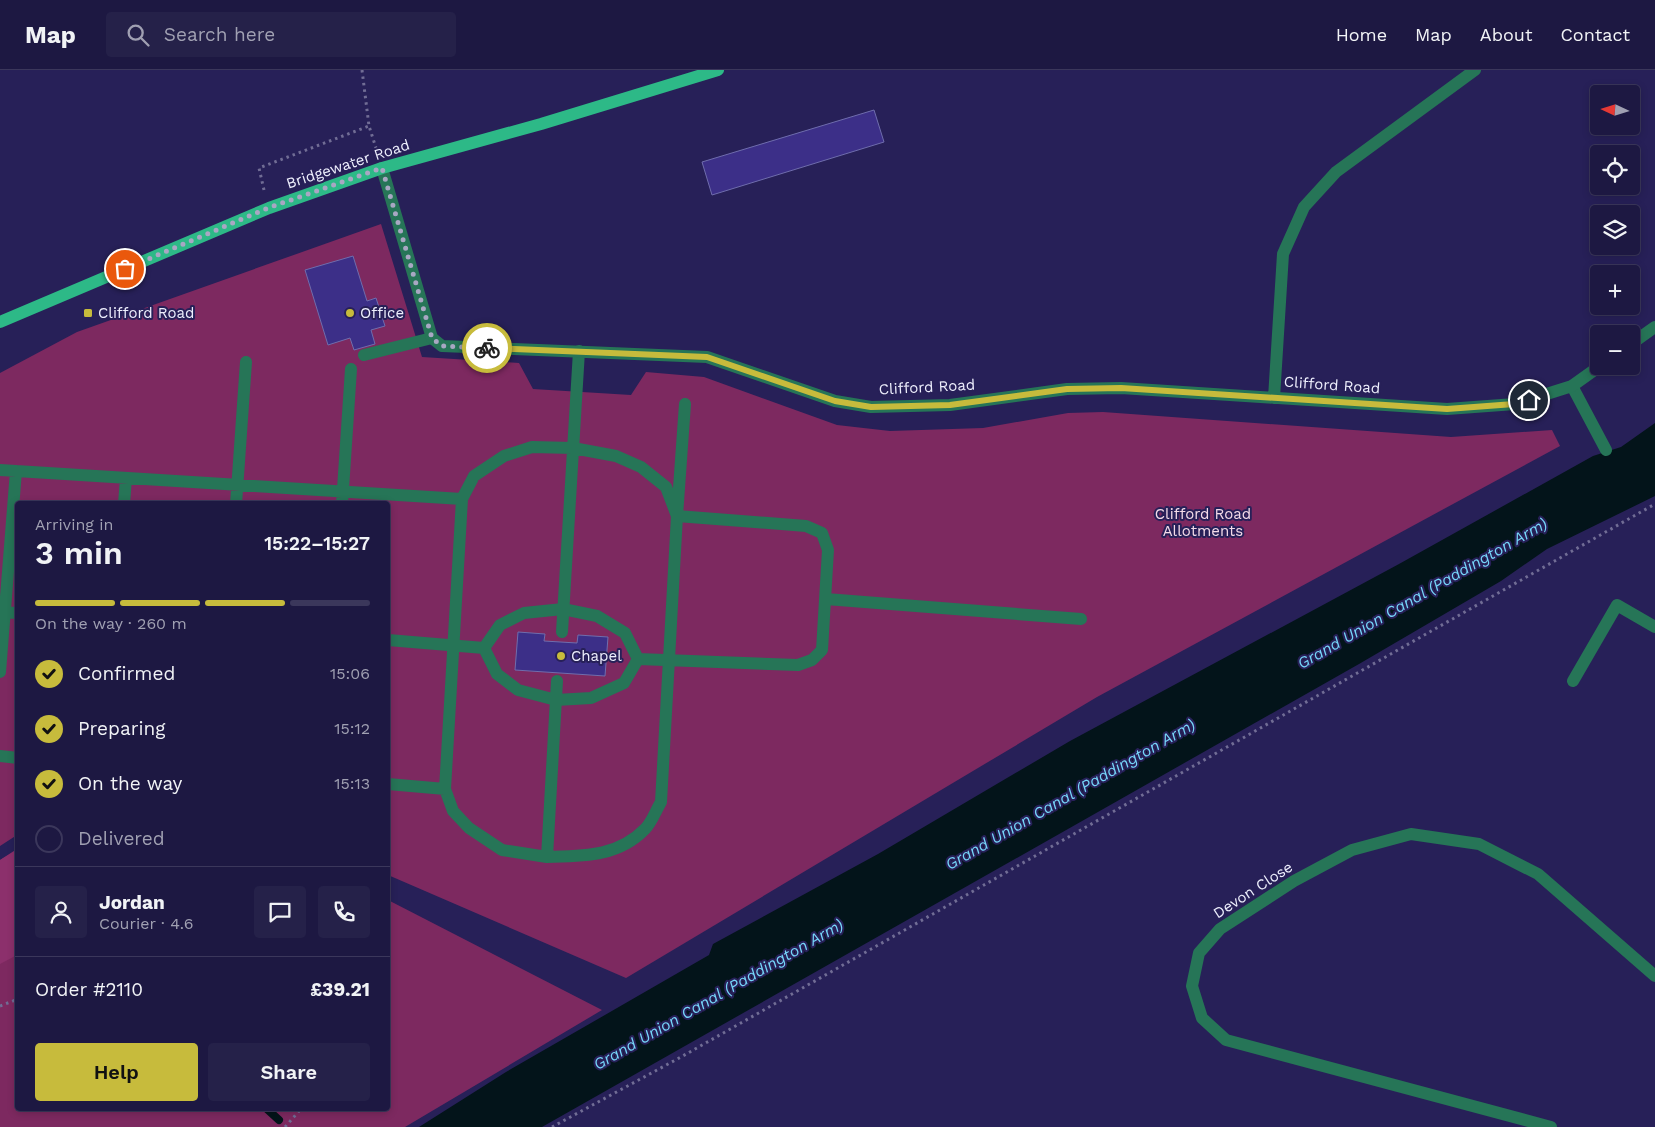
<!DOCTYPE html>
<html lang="en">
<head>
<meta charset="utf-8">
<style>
	:root { --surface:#1d1842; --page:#252149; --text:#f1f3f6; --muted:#a0a0b2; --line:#3b375b; --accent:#c7bb3c }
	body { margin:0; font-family:"Work Sans",sans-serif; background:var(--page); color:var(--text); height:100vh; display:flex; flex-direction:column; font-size:19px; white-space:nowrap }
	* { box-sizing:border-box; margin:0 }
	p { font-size:16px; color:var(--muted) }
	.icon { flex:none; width:28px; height:28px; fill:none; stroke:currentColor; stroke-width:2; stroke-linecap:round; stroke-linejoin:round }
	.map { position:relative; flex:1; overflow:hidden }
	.panel { position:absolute; left:15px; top:431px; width:375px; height:610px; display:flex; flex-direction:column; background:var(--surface); border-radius:5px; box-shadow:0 2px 8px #0003,0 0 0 1px var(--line) }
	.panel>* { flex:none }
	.needle { width:32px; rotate:274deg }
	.tools { position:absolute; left:1590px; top:15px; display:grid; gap:10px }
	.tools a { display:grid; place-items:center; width:50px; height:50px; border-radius:5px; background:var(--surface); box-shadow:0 2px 8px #0003,0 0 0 1px var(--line); font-size:25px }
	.pin { position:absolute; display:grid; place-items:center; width:42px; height:42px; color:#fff; margin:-21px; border:2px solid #fff; border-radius:50%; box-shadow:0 1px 5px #0007 }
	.courier { position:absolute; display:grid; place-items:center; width:50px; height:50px; margin:-25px; border:4px solid #c7bb3c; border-radius:50%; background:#fff; color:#222; box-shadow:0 1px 6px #0007 }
	.summary em { font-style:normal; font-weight:600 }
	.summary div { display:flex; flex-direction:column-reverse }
	.summary { display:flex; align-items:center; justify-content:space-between; height:85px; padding:0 20px }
	h1 { font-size:32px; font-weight:600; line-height:38px }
	.bar { display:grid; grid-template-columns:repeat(4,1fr); gap:8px 5px; align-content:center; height:60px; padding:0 20px }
	.bar i { height:6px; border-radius:4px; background:var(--line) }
	.bar .current { background:var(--accent) }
	.bar p { grid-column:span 4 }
	.line { display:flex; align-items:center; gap:12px; padding:0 20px; border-top:1px solid var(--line) }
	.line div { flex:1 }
	.round { display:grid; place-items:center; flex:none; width:52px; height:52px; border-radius:5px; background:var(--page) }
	ol { padding:0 20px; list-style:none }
	li { display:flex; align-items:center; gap:15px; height:55px }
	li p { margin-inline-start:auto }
	li .icon { padding:5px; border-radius:50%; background:var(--accent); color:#111; stroke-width:4 }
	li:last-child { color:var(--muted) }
	li i { width:28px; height:28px; border:2px solid var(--line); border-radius:50% }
	.primary-button { display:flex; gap:10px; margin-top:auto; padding:10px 20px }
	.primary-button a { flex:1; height:58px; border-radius:5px; background:var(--accent); color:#111; font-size:20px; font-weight:600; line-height:58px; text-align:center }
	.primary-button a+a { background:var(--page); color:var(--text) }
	header { display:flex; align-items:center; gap:30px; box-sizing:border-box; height:70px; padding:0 25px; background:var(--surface); border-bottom:1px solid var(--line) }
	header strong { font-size:24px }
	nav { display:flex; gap:28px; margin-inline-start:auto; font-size:18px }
	.search { width:350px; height:45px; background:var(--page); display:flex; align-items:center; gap:12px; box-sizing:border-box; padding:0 18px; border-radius:5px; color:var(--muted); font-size:19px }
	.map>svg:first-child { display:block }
</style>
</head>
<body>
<header>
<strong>Map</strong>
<div class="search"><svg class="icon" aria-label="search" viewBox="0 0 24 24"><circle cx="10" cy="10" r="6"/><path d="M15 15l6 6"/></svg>Search here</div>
<nav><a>Home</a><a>Map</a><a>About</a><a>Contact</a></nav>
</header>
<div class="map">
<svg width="1655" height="1057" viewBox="0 0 1655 1057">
	<rect width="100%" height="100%" fill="#272058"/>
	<path fill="#7d2960" d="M381,154L422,287L519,293L533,319L631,325L646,302L704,307L837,355L890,361L983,358L1068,343L1103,342L1451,367L1552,360L1560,376L1097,627L626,908L388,805V434H18L17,765L0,776V303L77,262Z
		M17,780L18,1039H388V830L602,940L405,1057H0V790Z"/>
	<path fill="#8c306c" d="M17,779V885L0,894V790Z"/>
	<path fill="#03141a" d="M1655,353V426L1547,479L1501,511L1359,594L542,1057H419L506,1002L709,885L713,874L878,784L1070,671L1399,494L1593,386L1621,377Z"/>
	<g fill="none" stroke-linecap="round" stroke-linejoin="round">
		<path stroke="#03141a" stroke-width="8" d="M267,1039L279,1050"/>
	</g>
	<path fill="#3c2f88" stroke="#6f6dad" d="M874,40L884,72L712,125L702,92Z
		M353,186L367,231L376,228L385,256L371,260L375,274L354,280L350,268L328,275L305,200Z
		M518,562L545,564L544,571L577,573L578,565L608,567L605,606L515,600Z"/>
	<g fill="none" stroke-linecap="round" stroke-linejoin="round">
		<path stroke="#716d95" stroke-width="3" stroke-dasharray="2.5 4" stroke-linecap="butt" d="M362,0L369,56L376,78
			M264,120L259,98L369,56
			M0,936L18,929
			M285,1057L300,1040
			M552,1057L681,987L1655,434"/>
		<path stroke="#267557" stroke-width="12" d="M364,285L432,268
			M1572,316L1606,380
			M0,400L462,429
			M124,434L126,408
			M236,434L246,292
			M342,434L351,299
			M826,529L1081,549
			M563,539L597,546L625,563L638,589L624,613L591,628L556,630L518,620L497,604L484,578L500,555L524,543Z
			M0,542L18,543
			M562,562L579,281
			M388,570L484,578
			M638,589L798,595L812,590L822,580L828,480L822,463L806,456L677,446L685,334
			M0,602L16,401
			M0,686L18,688
			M388,714L445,719
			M547,787C583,786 618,787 645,759C652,752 656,740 661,732L677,446L666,417L641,397L616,386L573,378L532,377L504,386L474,406L462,429L445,719L453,741L469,758L502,780L547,787L557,611"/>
		<path stroke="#267557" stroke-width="12" d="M382,98L432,268L442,276L707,287L835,331L871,337L950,335L1067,319L1121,318L1447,339L1515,334L1572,316L1600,296
			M1631,274L1655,257
			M1274,328L1283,184L1304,137L1336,102L1475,0
			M1573,611L1617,535L1655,557
			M1551,1057L1226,970L1202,948L1192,916L1199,883L1220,859L1294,811L1352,780L1411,764L1479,774L1538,804L1655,906"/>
		<path stroke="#2db987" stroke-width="12" d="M0,252L269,138L382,98L541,54L718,0"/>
	</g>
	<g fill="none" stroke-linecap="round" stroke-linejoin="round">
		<path stroke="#a8a7c3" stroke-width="5" stroke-dasharray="0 9" d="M125,199L268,138L382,98L432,268L442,276L487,278"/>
		<path stroke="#c7bb3c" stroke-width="6" d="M487,278L707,287L835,331L871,337L950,335L1067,319L1121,318L1447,339L1514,334L1529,330"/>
	</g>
	<g fill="#c7bb3c" stroke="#272058" stroke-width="2">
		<rect x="83" y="238" width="10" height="10" rx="2.5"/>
		<circle cx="350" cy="243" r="5"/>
		<circle cx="561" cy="586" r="5"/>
	</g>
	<g text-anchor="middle" stroke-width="4" stroke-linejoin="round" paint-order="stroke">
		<g font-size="15" fill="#eeeffd" stroke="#272058">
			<text transform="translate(348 94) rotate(-18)" y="5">Bridgewater Road</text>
			<text transform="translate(1332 315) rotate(4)" y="5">Clifford Road</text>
			<text transform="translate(927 317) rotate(-3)" y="5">Clifford Road</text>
			<text transform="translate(1253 820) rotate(-33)" y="5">Devon Close</text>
		</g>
		<g font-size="15" fill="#eeeffd" stroke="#272058" text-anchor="start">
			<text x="98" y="248">Clifford Road</text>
			<text x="360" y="248">Office</text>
			<text x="571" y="591">Chapel</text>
		</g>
		<g font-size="15" fill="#f5dbe9" stroke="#272058">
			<text x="1203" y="449">Clifford Road<tspan x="1203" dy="17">Allotments</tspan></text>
		</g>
		<g font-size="16" font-style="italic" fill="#76d6f9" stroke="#272058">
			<text transform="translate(1422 523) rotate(-30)" y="6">Grand Union Canal (Paddington Arm)</text>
			<text transform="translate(1070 724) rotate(-30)" y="6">Grand Union Canal (Paddington Arm)</text>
			<text transform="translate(718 924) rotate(-30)" y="6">Grand Union Canal (Paddington Arm)</text>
		</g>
	</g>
</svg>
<div class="tools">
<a><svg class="needle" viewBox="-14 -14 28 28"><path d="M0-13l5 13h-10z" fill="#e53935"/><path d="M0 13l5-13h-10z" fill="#a0a0b2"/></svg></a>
<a><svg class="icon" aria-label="locate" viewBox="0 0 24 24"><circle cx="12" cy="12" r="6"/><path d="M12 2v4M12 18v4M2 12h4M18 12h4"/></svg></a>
<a><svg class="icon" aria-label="layers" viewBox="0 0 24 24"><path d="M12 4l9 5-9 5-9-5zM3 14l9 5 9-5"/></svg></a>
<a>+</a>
<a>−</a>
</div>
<div class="pin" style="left:125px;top:199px;background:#ea580c"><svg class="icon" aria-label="bag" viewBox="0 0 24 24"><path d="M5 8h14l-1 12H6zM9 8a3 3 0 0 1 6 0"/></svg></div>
<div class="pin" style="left:1529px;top:330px;background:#1f2937"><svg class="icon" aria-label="home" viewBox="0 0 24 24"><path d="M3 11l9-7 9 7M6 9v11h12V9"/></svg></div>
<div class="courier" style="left:487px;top:278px"><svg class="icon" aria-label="bike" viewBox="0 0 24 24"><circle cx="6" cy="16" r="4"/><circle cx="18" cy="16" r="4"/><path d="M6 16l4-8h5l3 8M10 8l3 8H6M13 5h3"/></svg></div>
<section class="panel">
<div class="summary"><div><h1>3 min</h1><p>Arriving in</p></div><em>15:22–15:27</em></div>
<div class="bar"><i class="current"></i><i class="current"></i><i class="current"></i><i></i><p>On the way · 260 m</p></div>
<ol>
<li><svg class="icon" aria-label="check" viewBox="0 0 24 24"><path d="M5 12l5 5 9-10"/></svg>Confirmed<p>15:06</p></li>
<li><svg class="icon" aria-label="check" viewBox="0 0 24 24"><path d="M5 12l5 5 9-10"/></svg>Preparing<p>15:12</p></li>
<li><svg class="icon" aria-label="check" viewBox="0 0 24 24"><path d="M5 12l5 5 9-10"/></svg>On the way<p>15:13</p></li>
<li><i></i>Delivered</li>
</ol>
<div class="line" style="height:90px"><a class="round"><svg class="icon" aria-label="person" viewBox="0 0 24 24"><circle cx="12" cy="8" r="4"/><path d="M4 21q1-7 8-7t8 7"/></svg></a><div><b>Jordan</b><p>Courier · 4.6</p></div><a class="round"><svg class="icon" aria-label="chat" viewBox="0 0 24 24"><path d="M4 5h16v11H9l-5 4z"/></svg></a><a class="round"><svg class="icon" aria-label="phone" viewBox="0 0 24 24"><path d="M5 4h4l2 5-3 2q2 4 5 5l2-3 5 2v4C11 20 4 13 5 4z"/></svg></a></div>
<div class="line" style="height:65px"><div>Order #2110</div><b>£39.21</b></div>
<div class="primary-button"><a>Help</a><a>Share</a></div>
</section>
</div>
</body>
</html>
